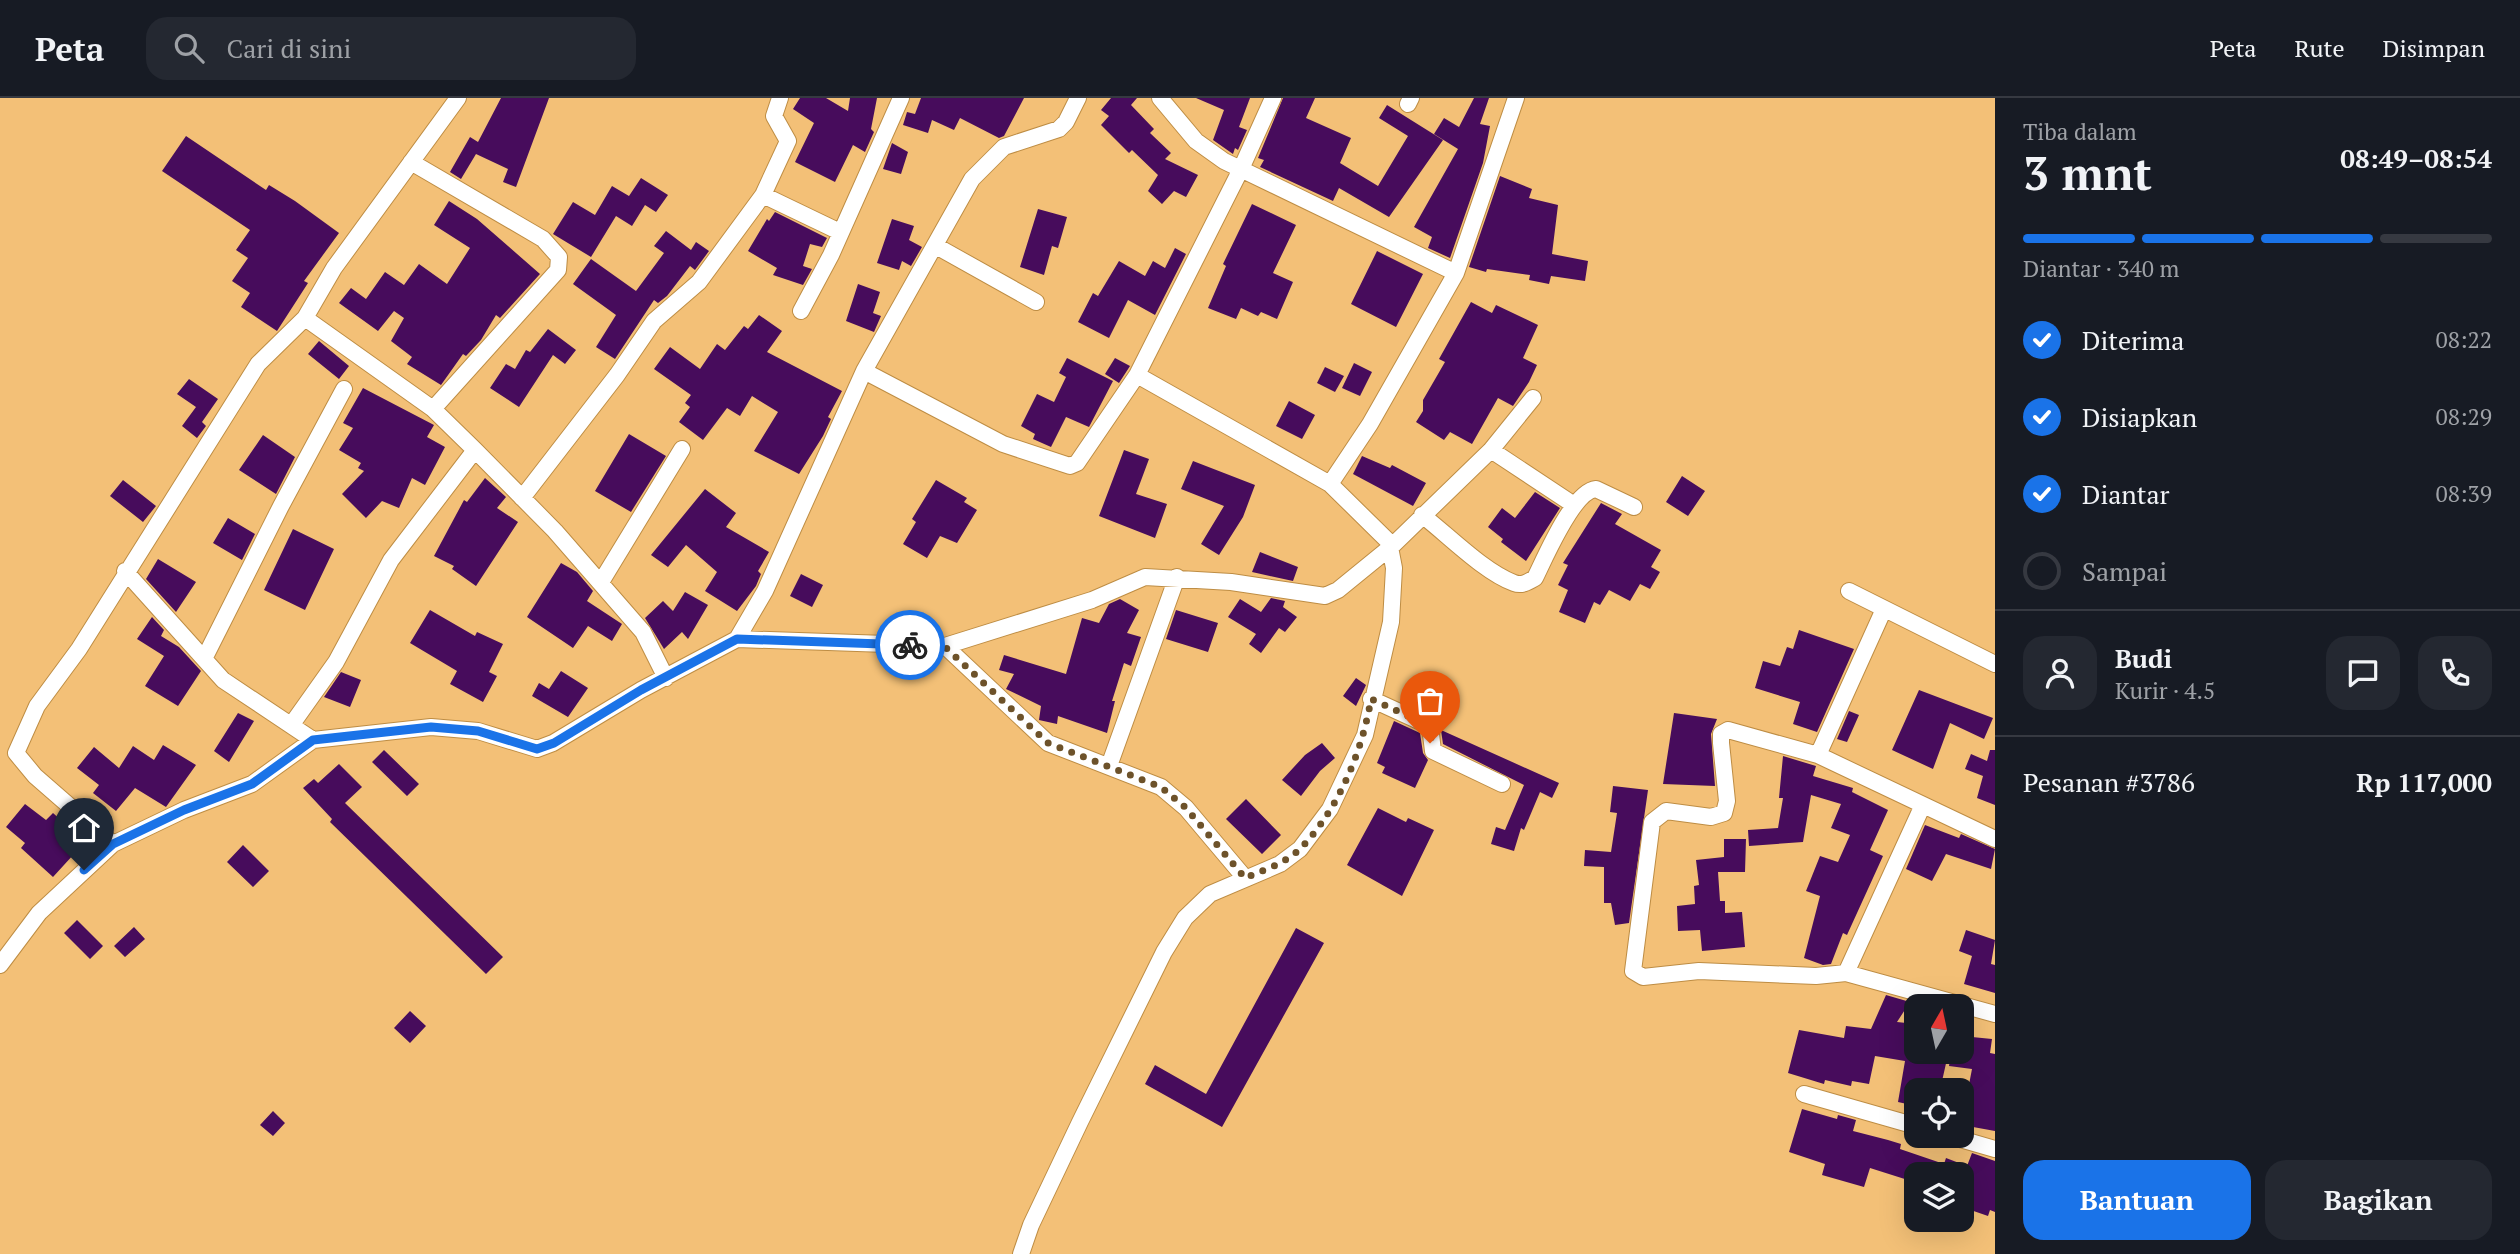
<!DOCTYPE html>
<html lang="id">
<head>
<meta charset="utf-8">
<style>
	:root { --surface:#171b24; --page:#242831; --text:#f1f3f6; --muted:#9ea1a6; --line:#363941; --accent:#1a73e8 }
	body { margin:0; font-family:"PT Serif",serif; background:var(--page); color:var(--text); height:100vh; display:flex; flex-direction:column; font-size:26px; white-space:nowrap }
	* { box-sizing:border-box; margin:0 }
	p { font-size:23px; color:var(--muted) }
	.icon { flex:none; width:38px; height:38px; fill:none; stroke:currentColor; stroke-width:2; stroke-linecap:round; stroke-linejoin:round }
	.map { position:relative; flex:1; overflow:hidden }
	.sheet { display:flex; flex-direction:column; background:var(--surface); width:525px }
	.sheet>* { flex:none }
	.needle { width:46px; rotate:9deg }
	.controls { position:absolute; left:1904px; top:896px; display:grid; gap:14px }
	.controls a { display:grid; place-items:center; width:70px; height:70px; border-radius:14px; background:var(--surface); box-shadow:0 7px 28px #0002; font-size:35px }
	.pin { position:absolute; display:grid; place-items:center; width:60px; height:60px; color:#fff; margin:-72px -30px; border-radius:50% 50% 50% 0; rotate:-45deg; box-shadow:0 0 7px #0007 }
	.pin .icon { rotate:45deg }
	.courier { position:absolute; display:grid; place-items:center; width:70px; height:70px; margin:-35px; border:5px solid #1a73e8; border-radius:50%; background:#fff; color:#222; box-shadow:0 2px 9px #0007 }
	.headline em { font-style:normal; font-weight:600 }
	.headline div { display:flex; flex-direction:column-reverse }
	.headline { display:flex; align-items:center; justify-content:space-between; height:119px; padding:0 28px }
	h1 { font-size:46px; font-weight:600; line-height:52px }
	.bar { display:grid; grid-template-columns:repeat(4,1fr); gap:10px 7px; align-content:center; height:84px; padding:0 28px }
	.bar i { height:9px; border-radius:5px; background:var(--line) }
	.bar .on { background:var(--accent) }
	.bar p { grid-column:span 4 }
	.line { display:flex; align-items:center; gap:18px; padding:0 28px; border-top:2px solid var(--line) }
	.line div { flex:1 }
	.round { display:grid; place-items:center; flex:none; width:74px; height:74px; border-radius:21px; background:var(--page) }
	ol { padding:0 28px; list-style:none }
	li { display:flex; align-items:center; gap:21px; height:77px }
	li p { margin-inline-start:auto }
	li .icon { padding:7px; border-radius:50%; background:var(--accent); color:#fff; stroke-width:4 }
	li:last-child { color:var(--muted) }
	li i { width:38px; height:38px; border:4px solid var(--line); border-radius:50% }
	.cta { display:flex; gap:14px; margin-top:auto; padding:14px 28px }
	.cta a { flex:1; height:80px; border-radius:21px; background:var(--accent); color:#fff; font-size:28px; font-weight:600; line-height:80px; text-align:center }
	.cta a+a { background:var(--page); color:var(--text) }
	header { display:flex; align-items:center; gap:42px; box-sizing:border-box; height:98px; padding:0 35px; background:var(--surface); border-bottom:2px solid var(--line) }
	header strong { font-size:33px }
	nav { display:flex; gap:38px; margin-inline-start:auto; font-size:24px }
	.search { width:490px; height:63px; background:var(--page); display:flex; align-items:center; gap:18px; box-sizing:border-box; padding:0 24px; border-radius:21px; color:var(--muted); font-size:26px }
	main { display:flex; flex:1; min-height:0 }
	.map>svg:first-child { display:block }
</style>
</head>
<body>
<header>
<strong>Peta</strong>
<div class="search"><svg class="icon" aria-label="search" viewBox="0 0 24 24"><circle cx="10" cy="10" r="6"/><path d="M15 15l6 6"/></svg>Cari di sini</div>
<nav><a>Peta</a><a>Rute</a><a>Disimpan</a></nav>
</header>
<main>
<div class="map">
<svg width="1995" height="1156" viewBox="0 0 1995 1156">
	<rect width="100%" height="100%" fill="#f3c077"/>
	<path fill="#470c5c" d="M501,0H549L516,89L503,84L508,71L476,56L461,81L450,74L470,39L478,44Z
		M800,0H826L848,13L850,0H877L871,31L874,34L865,54L853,47L835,84L795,64L814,25L793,11Z
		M921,0H1024L1004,38L999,40L960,20L954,32L932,22L928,35L903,27L907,14L915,16Z
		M1111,0H1137L1131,7L1154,31L1150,35L1171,55L1165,61L1198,77L1186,99L1174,93L1162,106L1148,93L1158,77L1132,52L1129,55L1101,27L1109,18L1101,12Z
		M1196,0H1250L1239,29L1247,32L1238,52L1235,50L1233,56L1213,42L1224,12Z
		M1283,0H1315L1306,20L1351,40L1340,65L1378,88L1408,38L1379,20L1387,7L1443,42L1389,119L1339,90L1333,103L1260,69L1264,62L1258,60Z
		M1474,0H1489L1480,26L1490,28L1483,65L1450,160L1428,150L1432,139L1414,129L1458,51L1434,36L1444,20L1459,29Z
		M186,38L266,92L269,87L295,103L339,135L304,183L308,185L277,233L241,209L250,195L232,183L248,160L236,152L250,132L162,73Z
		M892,45L908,54L901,76L883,71Z
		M1500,78L1532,91L1529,100L1558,107L1552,156L1588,163L1585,183L1551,178L1549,186L1529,182L1530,177L1487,171L1486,174L1469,169Z
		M641,80L668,97L656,114L645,107L632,128L616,118L591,159L553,136L573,104L595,117L612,88L629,98Z
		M449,103L477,121L540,176L500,220L496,217L481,242L466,258L463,256L441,287L407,266L412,259L391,243L404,220L394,213L378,233L339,205L351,190L366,201L385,174L404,187L419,166L447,186L470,150L434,127Z
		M1252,106L1296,127L1273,175L1293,184L1277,221L1261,214L1258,218L1241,210L1236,221L1208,210L1226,168L1223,166Z
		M1038,111L1067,119L1058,150L1052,148L1044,177L1020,169Z
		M775,114L827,140L822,149L810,146L803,168L812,171L803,187L773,177L777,170L748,153L767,121L769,123Z
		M892,121L914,128L909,142L922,149L911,168L902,163L899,172L877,165Z
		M666,133L691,152L696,144L709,153L695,172L690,168L667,198L658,205L654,202L615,261L596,249L616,217L573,186L591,161L636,193L664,155L654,148Z
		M1175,150L1186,156L1155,217L1128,202L1109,240L1078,224L1093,195L1098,198L1119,163L1145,178L1153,163L1165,170Z
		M1377,153L1423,176L1396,229L1351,206Z
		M858,186L880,194L873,215L881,218L874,234L846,223Z
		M1471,204L1492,215L1496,207L1538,227L1523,260L1537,267L1529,284L1513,308L1498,300L1472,346L1450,334L1444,342L1416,324L1423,313V302L1445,264L1439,261Z
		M759,217L782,233L767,254L842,293L828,319L831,321L823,338L799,376L754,353L778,314L752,298L740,318L727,310L703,342L679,324L690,309L685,305L691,297L654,271L670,249L700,271L717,246L725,252L744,228L748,231Z
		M548,231L576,252L565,266L553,257L519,309L490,290L506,266L515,271L526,252L530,254Z
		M319,243L349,268L339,281L308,256Z
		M1067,260L1113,283L1089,329L1066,319L1051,349L1033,341L1035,336L1021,328L1037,296L1054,304L1066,279L1059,275Z
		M1115,260L1130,268L1119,285L1105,276Z
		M1354,265L1372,274L1360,298L1342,290Z
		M1325,269L1344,278L1335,294L1317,285Z
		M189,281L218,301L202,324L206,328L197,340L182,328L196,309L177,296Z
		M363,290L434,327L427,339L445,349L425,387L412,380L399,410L382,403L366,420L342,396L364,373L358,370L361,365L339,352L353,330L343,325Z
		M1289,303L1315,317L1302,341L1276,328Z
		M629,336L666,358L631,414L595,393Z
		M263,337L295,359L276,396L239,372Z
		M1124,352L1149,361L1136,396L1167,406L1155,440L1099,418Z
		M1362,358L1390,370L1392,367L1426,385L1413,408L1353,376Z
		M1193,363L1255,387L1243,419L1219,457L1201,446L1224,408L1181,391Z
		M1682,378L1705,393L1688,418L1666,404Z
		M485,380L506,399L497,410L518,424L476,488L452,471L454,468L434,458L464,402L467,404Z
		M123,382L156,408L143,424L110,398Z
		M936,382L967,400L964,404L977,412L957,445L940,438L927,460L903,446L916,424L912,421Z
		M705,391L736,415L726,429L769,454L758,473L761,476L756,488L737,513L705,493L717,474L686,447L668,469L651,457Z
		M1535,394L1560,410L1526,463L1501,444L1503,441L1488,429L1502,410L1515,420Z
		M1601,405L1622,416L1615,426L1661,452L1651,469L1660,474L1650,491L1640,486L1630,503L1609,492L1600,507L1594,504L1585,525L1559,514L1568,492L1558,487L1568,467L1563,465Z
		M228,420L255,436L242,462L213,445Z
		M293,431L334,451L305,512L264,492Z
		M1260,454L1298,469L1293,483L1252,474Z
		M158,461L196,484L176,514L146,481Z
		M561,465L577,474L593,493L587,503L622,526L612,543L588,528L573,550L527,519Z
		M801,476L823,487L812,509L790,498Z
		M685,494L708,507L688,541L682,534L664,551L645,520L663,503L673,513Z
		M1271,500L1285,503L1283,509L1297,519L1285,534L1279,530L1261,555L1249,546L1256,536L1228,519L1240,501L1261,514Z
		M1120,501L1139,512L1127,535L1141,539L1131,568L1124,565L1112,603H1115L1107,635L1058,618L1057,626L1039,622L1041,608L1006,591L1014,576L999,572L1004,557L1066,576L1082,520L1099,525L1109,506Z
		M430,512L475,538L477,534L503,546L489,574L497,578L483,604L450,586L457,573L410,545Z
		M1176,512L1218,525L1208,554L1166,541Z
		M152,519L164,532L161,538L179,549L201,573L178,608L145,588L164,558L137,541Z
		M1799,532L1854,551L1817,634L1793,626L1800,604L1755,590L1763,563L1780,568L1787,549L1793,551Z
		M561,573L588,590L568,619L532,598L539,585L549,591Z
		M341,574L361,582L350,609L324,599Z
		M1356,580L1366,587L1356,608L1343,598Z
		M1919,592L1993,620L1984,641L1950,625L1933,671L1892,652Z
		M1849,613L1859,617L1847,644L1837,641Z
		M238,615L254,623L229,664L214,653Z
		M1674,615L1717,621L1711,636L1715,688L1663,686Z
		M1394,623L1420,635L1423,655L1428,662L1415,690L1382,675L1385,669L1377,665Z
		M1441,632L1559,685L1552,700L1540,694L1524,732L1521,730L1514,753L1491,746L1496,729L1505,732L1524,687L1443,646Z
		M1322,645L1335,660L1320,673L1301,698L1282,682L1305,657Z
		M163,647L196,667L166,709L135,690L116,713L93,695L99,687L77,670L94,649L119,670L133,648L154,662Z
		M384,652L419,686L407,698L372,664Z
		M1990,652H1995V707L1977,700L1983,678L1965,671L1971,656L1987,663Z
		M1783,658L1816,668L1813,678L1853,690L1852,694L1888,712L1870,752L1883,758L1847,837L1843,835L1831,866L1823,867L1804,860L1820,798L1806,793L1820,758L1838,764L1850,737L1831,730L1841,706L1811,697L1803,744L1749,748L1748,732L1778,730L1783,700H1779Z
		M339,666L362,689L345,705L503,859L486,876L330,724L332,721L303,690L314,681L318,685Z
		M1613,688L1648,692L1629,825L1615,827L1611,805H1604V769L1584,768L1585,752L1611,754L1617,715L1610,714Z
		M1246,701L1281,737L1262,756L1226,721Z
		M25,706L46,722L53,715L85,744L53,779L21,750L25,745L6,729Z
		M1378,710L1406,724L1408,720L1434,732L1402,798L1347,767Z
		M1925,727L1959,740L1961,736L1995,751L1991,771L1946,756L1932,783L1906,771Z
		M1724,741H1746L1745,774H1718L1720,803H1725V815L1742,814L1745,849L1702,853L1700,832L1678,833L1677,808L1695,806L1694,788L1699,787L1696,762L1724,759Z
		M243,747L269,773L253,789L227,764Z
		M77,822L103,848L90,861L64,835Z
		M134,829L145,841L125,859L114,848Z
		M1296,830L1324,845L1222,1029L1145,986L1155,967L1206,996Z
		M1966,832L1995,842L1991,866L1995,867V895L1964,886L1972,858L1959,853Z
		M1886,897L1910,904L1897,924L1916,926L1914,954L1947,961L1940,992H1916V1008L1898,1004L1905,963L1875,958L1869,986L1852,983L1851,988L1825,982L1824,986L1788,975L1799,932L1844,940L1846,928L1871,931Z
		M410,913L426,928L410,945L394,930Z
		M1962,938L1992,941L1990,955L1995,956V1033L1962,1027V1001L1966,1002L1972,971L1949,968L1951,954H1962Z
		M1802,1011L1837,1021L1838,1017L1856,1022L1853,1033L1888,1042L1901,1046L1900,1051L1944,1066L1946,1060L1967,1068L1972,1055L1995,1063V1114L1990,1112L1988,1118L1962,1109V1076H1913L1911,1083L1870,1070L1864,1089L1822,1077L1825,1066L1789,1054Z
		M273,1013L285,1025L273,1038L260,1027Z"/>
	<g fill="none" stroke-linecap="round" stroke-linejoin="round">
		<defs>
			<path id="minor" d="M1160,0L1196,43L1224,63L1456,175
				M1408,6L1411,0
				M411,64L543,141L559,159L558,172L433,311
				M763,97L840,134
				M936,148L1036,204
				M801,213L831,157L901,0
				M305,220L433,311L475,352L555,433L643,534L666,580
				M864,273L1003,346L1070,368L1077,365L1137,277L1241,71L1273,0
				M1491,352L1574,407
				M1330,386L1370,326L1456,175L1516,0
				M522,400L617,277L654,223L699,184L763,97L788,43L774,18L780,0
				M1422,417C1448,437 1484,474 1514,485C1522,488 1528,484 1535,480C1545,460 1573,393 1596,391L1634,409
				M125,473L223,582L313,642
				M601,484L682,351
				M1849,493L1995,566
				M737,541L945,548L1092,502L1145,479L1231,484L1325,498L1338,492L1392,448L1491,352L1533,300
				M945,548L1048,645L1161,689L1186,710L1245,780
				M204,561L281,408L344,291
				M1371,601L1430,628L1433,653L1502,686
				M292,626L336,564L391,462L475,352
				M1818,657L1884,511
				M1109,668L1177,479
				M1995,741L1818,657L1728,632L1721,636V645L1727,703L1724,715L1711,719L1666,713L1652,724L1633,873L1643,879L1699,873L1816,878L1846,875L1995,916
				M113,746L35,678L16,655L37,608L79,551L258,266L305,220L334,170L458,0
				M0,867L39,815L113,746L184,712L252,686L313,642L431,629L478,633L537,651L553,645L641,592L737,541L765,493L864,273L972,81L1004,49L1059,31L1066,24L1078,0
				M1846,875L1922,709
				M1804,996L1916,1028
				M1950,1038L1995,1051
				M1021,1156L1031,1127L1080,1024L1164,854L1185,820L1210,796L1280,766L1300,751L1330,711L1365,637L1391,524L1394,470L1389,444L1330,386L1137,277"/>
		</defs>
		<use href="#minor" stroke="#be8d44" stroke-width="18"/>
		<use href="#minor" stroke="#fff" stroke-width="16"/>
	</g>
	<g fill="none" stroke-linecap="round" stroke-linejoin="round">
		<path stroke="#6d522a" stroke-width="7" stroke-dasharray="0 12.6" d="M910,547L944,548L1048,645L1161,689L1186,710L1245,780C1264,772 1286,765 1301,750C1339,710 1362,654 1371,601L1430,628L1433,630L1430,645"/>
		<path stroke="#1a73e8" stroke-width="9" d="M84,772L113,746L184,712L252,686L313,642L431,629L478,633L537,651L554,645L641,592L737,541L910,547"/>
	</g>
</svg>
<div class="controls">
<a><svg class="needle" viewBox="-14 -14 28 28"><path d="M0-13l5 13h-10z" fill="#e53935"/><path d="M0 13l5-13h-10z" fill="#9ea1a6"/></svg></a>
<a><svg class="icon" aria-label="locate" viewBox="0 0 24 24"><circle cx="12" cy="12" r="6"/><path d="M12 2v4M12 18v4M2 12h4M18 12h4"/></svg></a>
<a><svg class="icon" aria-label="layers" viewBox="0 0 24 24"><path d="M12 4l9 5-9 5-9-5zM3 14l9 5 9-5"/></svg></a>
</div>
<div class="pin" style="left:1430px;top:645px;background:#ea580c"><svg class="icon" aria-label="bag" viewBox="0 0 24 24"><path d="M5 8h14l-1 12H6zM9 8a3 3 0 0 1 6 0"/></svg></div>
<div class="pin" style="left:84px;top:772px;background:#1f2937"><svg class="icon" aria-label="home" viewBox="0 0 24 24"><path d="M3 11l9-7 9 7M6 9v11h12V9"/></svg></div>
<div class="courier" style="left:910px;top:547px"><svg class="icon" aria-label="bike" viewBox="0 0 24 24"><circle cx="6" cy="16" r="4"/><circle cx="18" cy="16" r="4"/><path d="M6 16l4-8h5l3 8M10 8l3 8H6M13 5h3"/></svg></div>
</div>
<section class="sheet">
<div class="headline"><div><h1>3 mnt</h1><p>Tiba dalam</p></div><em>08:49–08:54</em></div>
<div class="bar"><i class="on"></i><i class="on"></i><i class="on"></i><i></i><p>Diantar · 340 m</p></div>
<ol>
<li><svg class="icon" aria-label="check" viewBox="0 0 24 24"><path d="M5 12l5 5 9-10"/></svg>Diterima<p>08:22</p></li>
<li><svg class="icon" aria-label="check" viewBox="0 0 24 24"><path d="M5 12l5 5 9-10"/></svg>Disiapkan<p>08:29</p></li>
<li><svg class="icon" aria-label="check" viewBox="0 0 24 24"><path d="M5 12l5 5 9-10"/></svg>Diantar<p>08:39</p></li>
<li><i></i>Sampai</li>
</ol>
<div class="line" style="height:126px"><a class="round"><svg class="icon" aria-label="person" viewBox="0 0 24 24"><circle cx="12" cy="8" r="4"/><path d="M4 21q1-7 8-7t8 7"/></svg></a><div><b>Budi</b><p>Kurir · 4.5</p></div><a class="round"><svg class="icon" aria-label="chat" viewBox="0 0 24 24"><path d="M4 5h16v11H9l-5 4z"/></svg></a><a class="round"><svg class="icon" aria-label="phone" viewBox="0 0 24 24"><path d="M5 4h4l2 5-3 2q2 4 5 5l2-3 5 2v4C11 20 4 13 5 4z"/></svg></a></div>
<div class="line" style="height:91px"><div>Pesanan #3786</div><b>Rp 117,000</b></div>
<div class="cta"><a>Bantuan</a><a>Bagikan</a></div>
</section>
</main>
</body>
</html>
